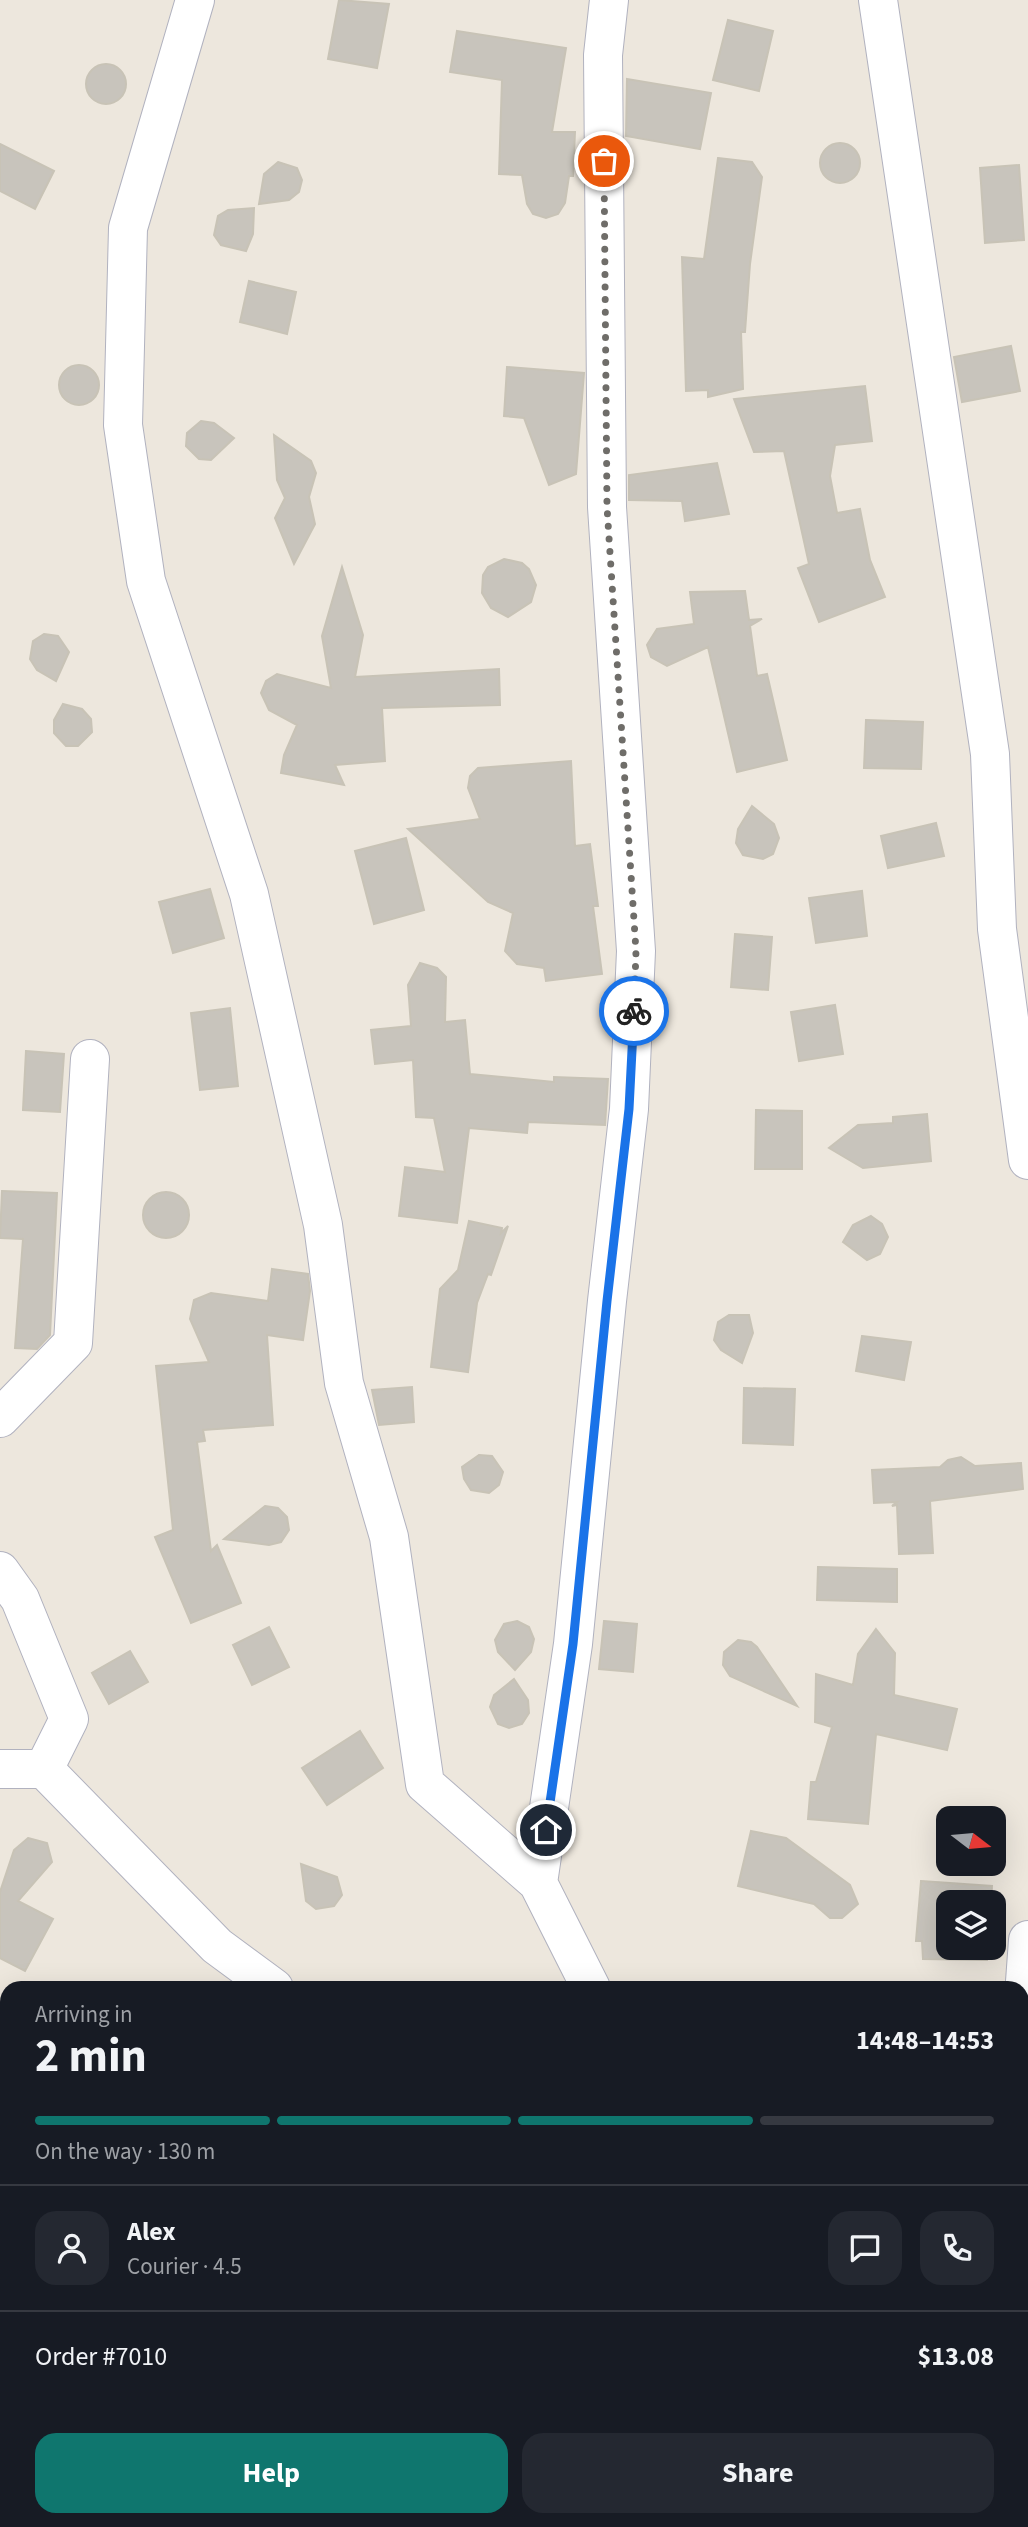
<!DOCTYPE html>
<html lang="en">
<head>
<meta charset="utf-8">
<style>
	:root { --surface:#171b24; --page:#242831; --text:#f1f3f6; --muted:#9ea1a6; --line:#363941; --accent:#0f766e }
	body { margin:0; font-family:"Source Sans 3",sans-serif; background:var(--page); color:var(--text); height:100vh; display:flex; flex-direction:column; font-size:26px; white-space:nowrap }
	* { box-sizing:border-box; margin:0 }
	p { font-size:23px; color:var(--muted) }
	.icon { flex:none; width:38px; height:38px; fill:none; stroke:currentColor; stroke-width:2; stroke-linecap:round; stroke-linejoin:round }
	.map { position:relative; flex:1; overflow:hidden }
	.details { position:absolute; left:0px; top:1981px; width:1029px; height:546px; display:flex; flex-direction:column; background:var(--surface); border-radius:21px 21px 0 0; box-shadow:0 7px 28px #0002 }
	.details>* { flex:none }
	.needle { width:46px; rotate:106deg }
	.buttons { position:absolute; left:936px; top:1806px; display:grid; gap:14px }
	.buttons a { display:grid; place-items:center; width:70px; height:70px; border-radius:14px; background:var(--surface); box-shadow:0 7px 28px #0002; font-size:35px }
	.pin { position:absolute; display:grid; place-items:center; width:60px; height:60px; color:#fff; margin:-30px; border:4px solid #fff; border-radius:50%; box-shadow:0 2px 7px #0007 }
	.courier { position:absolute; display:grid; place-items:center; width:70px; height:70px; margin:-35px; border:5px solid #1a73e8; border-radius:50%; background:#fff; color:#222; box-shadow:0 2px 9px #0007 }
	.summary em { font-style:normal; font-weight:700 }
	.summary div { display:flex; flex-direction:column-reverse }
	.summary { display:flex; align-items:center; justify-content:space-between; height:119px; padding:0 35px }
	h1 { font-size:46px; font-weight:700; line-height:52px }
	.bar { display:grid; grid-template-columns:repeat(4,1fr); gap:10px 7px; align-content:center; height:84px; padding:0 35px }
	.bar i { height:9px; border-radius:5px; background:var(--line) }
	.bar .on { background:var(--accent) }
	.bar p { grid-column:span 4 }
	.line { display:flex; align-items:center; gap:18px; padding:0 35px; border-top:2px solid var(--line) }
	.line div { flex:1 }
	.round { display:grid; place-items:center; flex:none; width:74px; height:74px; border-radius:21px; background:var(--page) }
	.cta { display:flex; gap:14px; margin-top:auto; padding:14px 35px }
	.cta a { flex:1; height:80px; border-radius:21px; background:var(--accent); color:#fff; font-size:28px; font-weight:700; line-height:80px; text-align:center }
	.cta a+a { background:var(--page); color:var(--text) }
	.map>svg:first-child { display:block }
</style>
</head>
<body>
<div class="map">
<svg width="1028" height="2527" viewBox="0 0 1028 2527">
	<rect width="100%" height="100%" fill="#ede7dd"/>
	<path fill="#c8c4bc" stroke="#c8c3b6" stroke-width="2" d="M339,0L389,4L377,68L328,59Z
		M728,20L773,31L759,91L713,80Z
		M457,31L566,48L552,132H575L573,176H569L565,203L558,214L546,218L533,214L527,204L522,175L499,174L502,80L450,72Z
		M86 84a20 20 0 1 1 40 0a20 20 0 1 1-40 0Z
		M627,79L711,93L700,149L626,136Z
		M820 163a20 20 0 1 1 40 0a20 20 0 1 1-40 0Z
		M0,144L54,171L35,209L0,191Z
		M718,158L752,162L762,177L750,264L745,332H741L743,389L708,397V390L686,391L682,257L704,259Z
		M278,162L297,168L302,180L299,192L289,200L259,204L264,174Z
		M1019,165L1024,240L985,243L980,168Z
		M254,208L253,234L246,251L221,245L214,235L218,216L228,210Z
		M249,281L296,292L287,334L240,322Z
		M1011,346L1020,391L962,402L954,357Z
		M59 385a20 20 0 1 1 40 0a20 20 0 1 1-40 0Z
		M507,367L584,373L576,474L549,485L524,418L504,416Z
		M865,386L872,441L835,445L830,476L837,513L860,509L870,560L885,597L819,622L798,568L809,564L784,451L754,452L734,399Z
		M201,421L214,423L234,438L211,460L199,459L186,446L187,433Z
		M274,435L311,461L316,473L309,497L315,524L294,564L275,518L285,498L277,480Z
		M717,463L729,514L685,521L682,501L629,500V475Z
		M504,559L522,563L529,569L536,585L531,602L508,617L491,608L482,593L483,575L488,567Z
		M342,567L363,635L355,677L499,669L500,705L382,708L385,761L335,765L344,785L281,773L284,755L297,725L269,710L261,693L266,681L277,674L331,688L322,636Z
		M745,591L749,620L762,619L750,626L757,676L767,674L787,760L737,772L708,647L667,666L651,657L647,645L657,629L694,624L690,592Z
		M44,634L58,636L69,652L56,681L37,670L30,659L33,641Z
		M63,704L82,709L91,719L92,732L78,746H66L54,733V720Z
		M866,720L923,722L921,769L864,768Z
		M571,761L575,846L590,844L598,906H593L602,974L546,981L544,968L517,964L505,951L513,913L488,902L408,829L480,819L468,788L470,776L478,768Z
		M752,806L774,824L779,838L773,854L763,859L743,855L736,843L738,829Z
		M936,823L944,856L888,868L881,836Z
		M406,838L424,910L374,924L355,851Z
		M210,889L224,938L173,953L159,902Z
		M862,891L867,936L816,943L809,898Z
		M735,934L772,937L768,990L731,987Z
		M420,963L437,968L446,977L445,1022L465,1020L470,1074L554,1082V1077L608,1079L605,1125L528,1122L527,1133L469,1128L457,1223L399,1216L405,1167L445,1172L434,1118L416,1117L413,1060L375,1064L371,1030L411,1026L408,985Z
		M835,1005L843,1054L799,1061L791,1012Z
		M230,1008L238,1086L200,1090L191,1013Z
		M26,1051L64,1054L60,1112L23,1110Z
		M756,1110L802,1111V1169H755Z
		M927,1114L931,1161L863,1168L829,1148L858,1125L893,1123V1117Z
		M2,1191L57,1193L50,1335L37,1349L15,1348L23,1239L0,1238Z
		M143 1215a23 23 0 1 1 46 0a23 23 0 1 1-46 0Z
		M871,1216L882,1224L888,1237L880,1254L867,1260L843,1242L853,1225Z
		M469,1221L502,1228L501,1233L508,1226L491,1275L488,1274L477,1303L468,1372L431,1367L440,1289L458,1270Z
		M272,1269L308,1274L310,1291L303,1340L267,1335L273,1425L203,1430L205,1441L197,1442L211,1551L217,1545L241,1603L191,1623L155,1537L173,1530L156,1366L209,1362L190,1319L194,1300L211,1293L268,1301Z
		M729,1315H749L753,1333L742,1363L721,1350L714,1340L718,1322Z
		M862,1336L911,1342L904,1380L856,1371Z
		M412,1387L414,1422L379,1425L372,1390Z
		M744,1388L795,1389L793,1445L743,1443Z
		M479,1455L492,1456L503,1472L499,1485L489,1493L471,1490L464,1479L462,1467Z
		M961,1457L975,1466L1021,1463L1023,1489L930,1501L933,1553L899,1554L897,1505L892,1506L897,1502L874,1503L872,1470L940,1467L948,1460Z
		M265,1506L278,1508L287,1517L289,1530L281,1542L269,1545L224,1539Z
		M818,1567L897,1569V1602L817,1600Z
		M517,1621L529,1627L534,1639L531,1652L515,1670L498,1652L495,1640L504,1624Z
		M604,1621L637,1624L633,1672L599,1669Z
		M269,1627L289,1667L252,1685L233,1645Z
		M876,1629L895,1653L894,1695L957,1709L947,1750L876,1734L868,1824L808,1819L811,1782H816L832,1727L815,1722L816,1674L853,1685L858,1654Z
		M738,1640L751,1642L757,1647L797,1706L730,1676L723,1665L724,1652Z
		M130,1651L148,1682L109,1704L92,1673Z
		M514,1679L528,1700L529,1713L522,1724L509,1728L498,1724L490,1707L494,1695Z
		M360,1731L383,1768L327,1805L302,1768Z
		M751,1831L786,1838L850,1885L858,1904L842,1918H830L814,1904L738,1886Z
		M28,1838L47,1843L52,1862L18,1901L53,1919L25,1971L0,1958V1892L14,1850Z
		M301,1864L337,1877L342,1895L334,1906L316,1909L306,1901Z
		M921,1881L992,1886L991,1902H948V1948H988L987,1960L923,1959L922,1941H916Z"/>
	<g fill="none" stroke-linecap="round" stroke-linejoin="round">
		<defs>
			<path id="minor" d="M195,0L128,228L123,425L146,581L249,894L323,1225L344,1383L389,1537L425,1784L538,1883L591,1988
				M878,0L990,754L997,929L1028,1160
				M0,1418L73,1343L90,1059
				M0,1571L20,1599L69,1719L44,1769
				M0,1769H44L217,1946L274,1988
				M538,1883L573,1644L607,1301L629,1109L636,951L607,507L603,55L609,0
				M1022,2023L1028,1940
				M0,2151L7,2155
				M0,2398L7,2395
				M730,2520L744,2527
				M159,2527L162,2520
				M404,2527L407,2520
				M919,2527L921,2520"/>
		</defs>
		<use href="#minor" stroke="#b1b2bf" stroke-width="40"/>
		<use href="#minor" stroke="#fff" stroke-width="38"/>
	</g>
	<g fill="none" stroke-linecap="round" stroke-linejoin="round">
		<path stroke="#6f6d69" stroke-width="7" stroke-dasharray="0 12.6" d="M604,161L607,507L636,951L634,1011"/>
		<path stroke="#1a73e8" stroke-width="9" d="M546,1830L573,1644L607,1301L629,1109L634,1011"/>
	</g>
</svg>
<div class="buttons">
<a><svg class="needle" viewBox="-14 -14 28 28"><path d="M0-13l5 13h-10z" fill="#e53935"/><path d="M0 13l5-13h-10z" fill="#9ea1a6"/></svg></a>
<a><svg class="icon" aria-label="layers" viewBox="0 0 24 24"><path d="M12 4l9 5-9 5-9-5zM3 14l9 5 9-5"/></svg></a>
</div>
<div class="pin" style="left:604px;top:161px;background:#ea580c"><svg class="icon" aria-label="bag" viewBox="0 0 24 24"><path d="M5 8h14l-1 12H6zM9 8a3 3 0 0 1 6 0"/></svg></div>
<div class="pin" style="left:546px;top:1830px;background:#1f2937"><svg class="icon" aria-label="home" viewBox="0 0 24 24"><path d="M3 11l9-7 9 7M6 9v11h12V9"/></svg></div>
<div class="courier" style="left:634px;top:1011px"><svg class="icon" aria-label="bike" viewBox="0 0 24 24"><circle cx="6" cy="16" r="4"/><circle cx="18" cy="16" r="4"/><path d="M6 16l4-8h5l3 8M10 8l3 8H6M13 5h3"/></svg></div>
<section class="details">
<div class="summary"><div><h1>2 min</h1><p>Arriving in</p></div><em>14:48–14:53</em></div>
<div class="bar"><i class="on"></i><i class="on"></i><i class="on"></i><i></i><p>On the way · 130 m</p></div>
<div class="line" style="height:126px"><a class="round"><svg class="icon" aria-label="person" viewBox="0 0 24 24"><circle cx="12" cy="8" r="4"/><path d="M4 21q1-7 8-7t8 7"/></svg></a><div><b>Alex</b><p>Courier · 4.5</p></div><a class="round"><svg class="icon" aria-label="chat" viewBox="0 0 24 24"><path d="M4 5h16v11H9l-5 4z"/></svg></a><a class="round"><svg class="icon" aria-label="phone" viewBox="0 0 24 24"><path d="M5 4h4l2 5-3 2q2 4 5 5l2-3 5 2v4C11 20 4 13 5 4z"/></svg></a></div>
<div class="line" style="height:91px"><div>Order #7010</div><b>$13.08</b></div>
<div class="cta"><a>Help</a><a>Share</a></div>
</section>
</div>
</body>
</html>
